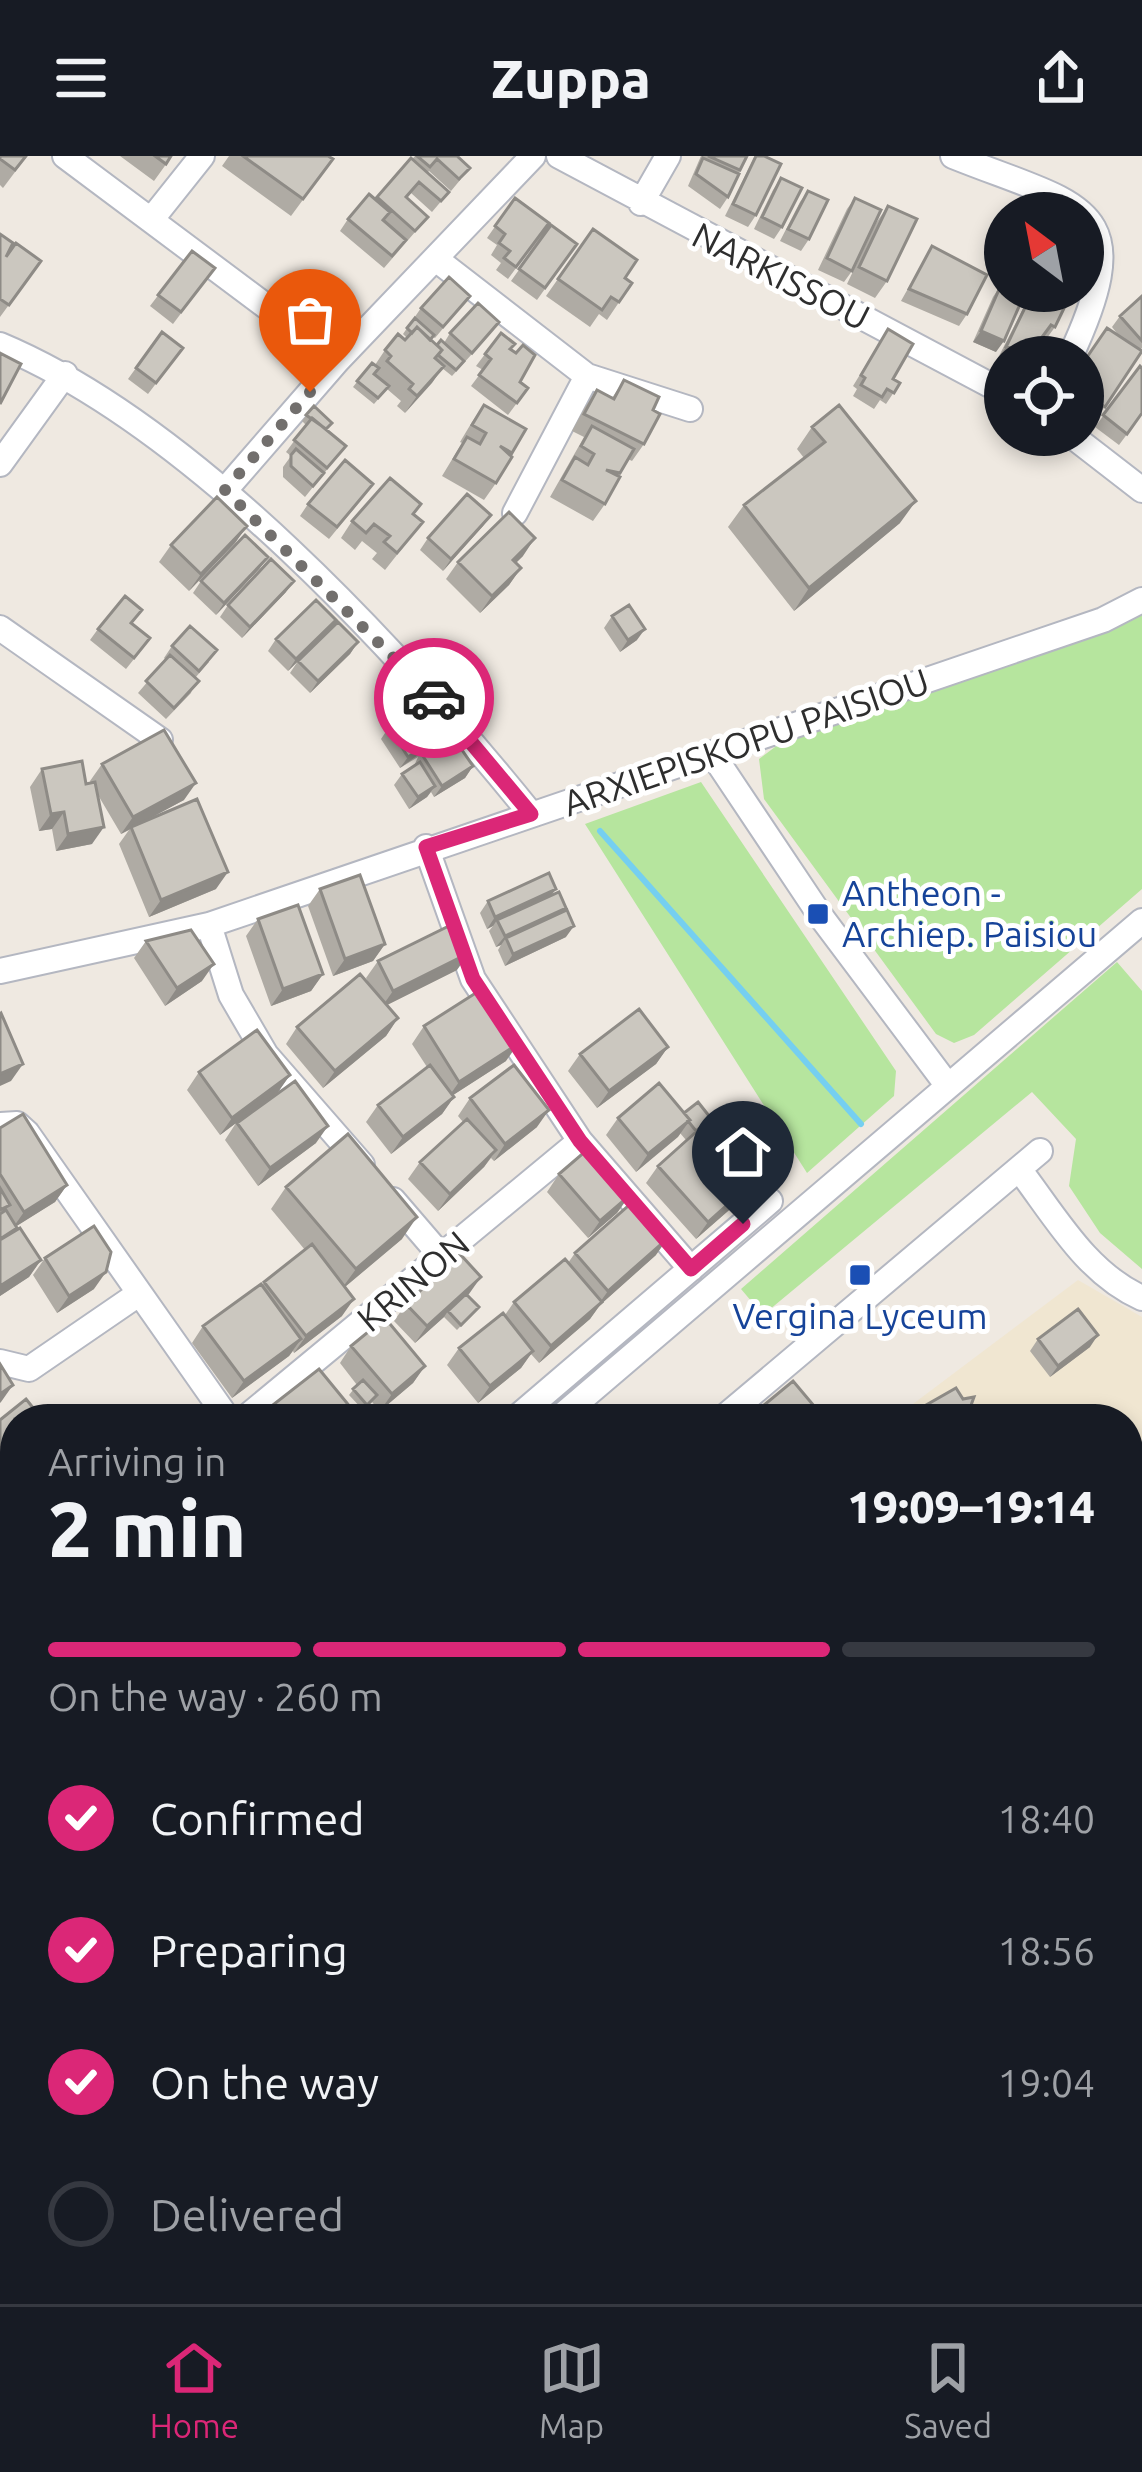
<!DOCTYPE html>
<html lang="en">
<head>
<meta charset="utf-8">
<style>
	:root { --surface:#171b24; --page:#242831; --text:#f1f3f6; --muted:#9ea1a6; --line:#363941; --accent:#db2777 }
	body { margin:0; font-family:Ubuntu,sans-serif; background:var(--page); color:var(--text); height:100vh; display:flex; flex-direction:column; font-size:45px; white-space:nowrap }
	* { box-sizing:border-box; margin:0 }
	p { font-size:39px; color:var(--muted) }
	.icon { flex:none; width:66px; height:66px; fill:none; stroke:currentColor; stroke-width:2; stroke-linecap:round; stroke-linejoin:round }
	.map { position:relative; flex:1; overflow:hidden }
	.panel { position:absolute; left:0px; top:1248px; width:1143px; height:900px; display:flex; flex-direction:column; background:var(--surface); border-radius:48px 48px 0 0; box-shadow:0 6px 18px #0003 }
	.panel>* { flex:none }
	.needle { width:78px; rotate:328deg }
	.tools { position:absolute; left:984px; top:36px; display:grid; gap:24px }
	.tools a { display:grid; place-items:center; width:120px; height:120px; border-radius:50%; background:var(--surface); box-shadow:0 6px 18px #0003; font-size:60px }
	.pin { position:absolute; display:grid; place-items:center; width:102px; height:102px; color:#fff; margin:-123px -51px; border-radius:50% 50% 50% 0; rotate:-45deg; box-shadow:0 0 12px #0007 }
	.pin .icon { rotate:45deg }
	.courier { position:absolute; display:grid; place-items:center; width:120px; height:120px; margin:-60px; border:9px solid #db2777; border-radius:50%; background:#fff; color:#222; box-shadow:0 3px 15px #0007 }
	.head em { font-style:normal; font-weight:800 }
	.head div { display:flex; flex-direction:column-reverse }
	.head { display:flex; align-items:center; justify-content:space-between; height:204px; padding:0 48px }
	h1 { font-size:78px; font-weight:800; line-height:90px }
	.bar { display:grid; grid-template-columns:repeat(4,1fr); gap:18px 12px; align-content:center; height:144px; padding:0 48px }
	.bar i { height:15px; border-radius:9px; background:var(--line) }
	.bar .active { background:var(--accent) }
	.bar p { grid-column:span 4 }
	ol { padding:0 48px; list-style:none }
	li { display:flex; align-items:center; gap:36px; height:132px }
	li p { margin-inline-start:auto }
	li .icon { padding:12px; border-radius:50%; background:var(--accent); color:#fff; stroke-width:4 }
	li:last-child { color:var(--muted) }
	li i { width:66px; height:66px; border:6px solid var(--line); border-radius:50% }
	header { display:flex; justify-content:space-between; align-items:center; height:156px; padding:0 48px; background:var(--surface); font-size:54px; font-weight:800 }
	.tabs { display:flex; justify-content:space-around; align-items:center; height:168px; border-top:3px solid var(--line); background:var(--surface); font-size:33px; color:var(--muted) }
	.tabs a { display:grid; justify-items:center; gap:6px }
	.tabs .active { color:var(--accent) }
	.map>svg:first-child { display:block }
</style>
</head>
<body>
<header><svg class="icon" aria-label="menu" viewBox="0 0 24 24"><path d="M4 6h16M4 12h16M4 18h16"/></svg>Zuppa<svg class="icon" aria-label="share" viewBox="0 0 24 24"><path d="M12 15V3M7 8l5-5 5 5M5 13v7h14v-7"/></svg></header>
<div class="map">
<svg width="1142" height="2148" viewBox="0 0 1142 2148">
	<rect width="100%" height="100%" fill="#efe9e1"/>
	<path fill="#f0e6d1" d="M1078,1124L1142,1161V2027L1128,2036V1263H893Z"/>
	<path fill="#b6e59e" d="M1142,458V733L974,879L954,887L936,878L764,643L759,603L779,588Z
		M701,626L896,915L894,940L807,1017L585,668Z
		M1117,806L1142,835V1113L1100,1077L1069,1030L1076,983L1032,936L763,1159L741,1133Z
		M1142,2036V2148H1060L1051,2133H1128V2045Z
		M626,2133H983L993,2148H630Z"/>
	<path fill="#c9ec9a" d="M1142,1594V1985L1128,1995V1605Z"/>
	<g fill="none" stroke-linecap="round" stroke-linejoin="round">
		<path stroke="#75cff0" stroke-width="6" d="M600,675L861,968"/>
		<defs>
			<path id="minor" d="M65,0L338,204
				M559,0L1005,237
				M953,0C1080,51 1142,47 1070,201
				M641,47L668,0
				M151,64L202,0
				M437,104L587,220L690,253
				M0,189C193,270 400,496 531,658
				M1071,279L1142,334
				M0,308L65,218
				M225,334L338,204L533,0
				M515,357L587,220
				M0,472L160,584
				M713,599L822,762L948,930
				M426,691L473,823L580,985L691,1113
				M209,769L231,839L266,899L362,1009
				M0,815L209,769L1103,464L1142,444
				M0,969L17,968L27,977L228,1263
				M1019,1013C1055,1060 1086,1117 1142,1142
				M393,1044L442,1101
				M0,1206L29,1213L137,1139
				M244,1263L580,985
				M515,1263L770,1045
				M558,1263L1142,765
				M722,1263L1040,995
				M0,1455L15,1444
				M0,1568L15,1591
				M0,1744L15,1731
				M0,1827L15,1816
				M0,1900L15,1926
				M0,2095L15,2086
				M133,2133L142,2148
				M1006,2133L1016,2148"/>
		</defs>
		<use href="#minor" stroke="#b4b7c1" stroke-width="28"/>
		<use href="#minor" stroke="#fff" stroke-width="24"/>
	</g>
	<path fill="#afaba4" d="M0,0H27L3,32L0,29Z
		M120,0H172L154,25Z
		M229,0H328L333,3L291,60L222,10Z
		M415,0H457L461,23L451,35L429,15L427,17L449,36L432,56L411,37L407,42L428,61L384,112L340,75L348,63L375,44Z
		M701,0H747L728,41L720,53L688,30Z
		M755,0L756,59L748,71L725,60Z
		M781,22L782,71L774,83L754,73L773,34Z
		M808,35L809,83L801,95L780,85L800,46Z
		M515,42L549,67L508,123L496,114L501,107L491,99L497,89L487,82Z
		M855,42L852,115L844,126L818,114L847,53Z
		M888,50L887,125L875,142L847,128L876,67Z
		M551,69L577,88L537,144L511,125Z
		M593,73L625,122L632,127L607,164L599,158L590,171L546,140Z
		M0,78L6,101L41,105L0,161Z
		M932,90L967,158L959,170L901,145Z
		M192,95L215,112L173,168L150,150Z
		M1001,129L996,196L973,186L993,141Z
		M1032,135H1054L1055,171L1047,182L1043,180L1028,201L998,202Z
		M470,140L435,182L433,181L430,184L437,189L444,187L450,177H491L452,220L442,212L405,257L397,250L401,245L387,233L374,248L353,231L372,207L375,209L385,194L407,182L403,178L421,152Z
		M1142,140V192L1140,194L1142,195L1093,268L1083,261V206L1119,180L1112,171L1120,160Z
		M888,173L893,223L900,227L886,248L880,244L874,253L853,240L857,233L853,230Z
		M162,176L183,192L148,238L128,223Z
		M501,177L510,193L520,226L528,232L508,259L471,230L483,214L476,210Z
		M1140,210L1142,258L1119,289L1095,271Z
		M624,224L653,254L644,288L632,305L628,303L605,348L593,365L550,341L584,281L572,275L585,251L597,234L612,242Z
		M484,249L526,273L496,327L484,344L442,320L462,287L460,286L472,266Z
		M314,250L326,274L346,290L305,341L283,321V311L291,300L286,296L306,269L302,265Z
		M812,271L900,367L794,455L728,371L744,349L804,302L797,293Z
		M365,339L329,383L300,360L308,348Z
		M414,358L423,366L385,414L372,403L377,397L362,385L355,394L341,382L352,365Z
		M491,359L443,415L420,394L428,382Z
		M247,370L235,387L189,435L159,406L171,389Z
		M523,400L516,407L521,412L509,429L480,457L446,423L458,406Z
		M260,412L216,459L193,437L201,425Z
		M286,436L242,482L220,461L228,449Z
		M612,460L637,484L620,496L604,472Z
		M336,464L328,476L288,515L268,495L276,483Z
		M132,467L142,493L126,513L90,484L98,473Z
		M358,486L350,498L310,537L290,517L298,505Z
		M172,490L209,506L195,522L191,537L166,563L138,537L166,504L164,502Z
		M389,571L439,585L473,610L465,622L434,641L431,636L427,641L409,653L394,629L402,618L414,610L418,601L400,612L381,583Z
		M102,608L184,644L144,665L216,733L149,761L119,688L129,674L121,678L98,639L92,688L56,695L52,673L39,675L30,631L42,613L86,628L91,627L90,625Z
		M320,733L385,788L373,805L333,820L308,750Z
		M552,738L563,756L566,781L505,810L498,794L501,789L496,791L489,775L493,770L487,773L480,757L488,745Z
		M258,763L323,818L311,835L271,850L246,780Z
		M146,785L202,825L165,850L134,802Z
		M378,805L457,814L387,849L398,862L386,880L323,932L286,888L297,871L369,828L366,822Z
		M424,870L506,905L453,939L454,941L442,958L391,998L366,966L378,949L427,911L412,888Z
		M668,891L656,908L597,952L568,915L580,898Z
		M199,916L290,919L278,936L316,987L258,1030L225,984L236,967L220,979L187,934Z
		M470,942L537,971L494,1005L491,1002L484,1011L438,1055L408,1023L420,1006L463,966L458,960Z
		M684,957L734,998L756,1023L744,1041L696,1083L646,1027L658,1010L686,984L680,977L636,1016L606,979L618,962Z
		M0,972L67,1029L55,1046L16,1070L41,1104L29,1121L0,1140Z
		M559,1018L629,1040L617,1057L588,1082L547,1036Z
		M286,1031L402,1083L345,1131L342,1160L294,1197L293,1195L289,1200L232,1242L192,1187L203,1170L262,1129L305,1094L271,1053Z
		M575,1097L656,1099L600,1149L590,1163L539,1207L531,1198L521,1212L478,1247L447,1209L459,1192L505,1159L514,1146L568,1107Z
		M45,1102L94,1133L57,1157L33,1119Z
		M406,1148L479,1151L457,1174L444,1161L415,1187L394,1165Z
		M1038,1183L1090,1191L1050,1221L1030,1195Z
		M351,1190L425,1210L413,1227L380,1255L372,1246L363,1254L349,1239L357,1229L340,1207Z
		M921,1252H970L979,1263H913Z
		M15,1263V1383L8,1392L0,1398V1264Z
		M1142,1409V1506L1128,1488V1420Z
		M15,1458V1539L11,1542L0,1523V1473L5,1466Z
		M65,2133H84L78,2137L81,2140L85,2133H120L117,2148H58L70,2141Z
		M157,2133H236L240,2139L233,2148H165Z"/>
	<path fill="#8e8b86" d="M981,175L1004,185L996,196L973,186Z
		M1006,191L1031,196L1028,201H1005V204L998,202Z
		M444,210L432,227L405,257L417,240Z
		M916,345L900,367L794,455L809,432Z
		M491,359L483,370L443,415L451,403Z
		M247,370L235,387L189,435L201,418Z
		M535,382L523,400L501,421L513,404Z
		M268,401L260,412L216,459L224,447Z
		M521,412L509,429L480,457L492,440Z
		M294,425L286,436L242,482L250,471Z
		M336,464L328,476L288,515L296,503Z
		M645,473L637,484L620,496L628,484Z
		M358,486L350,498L310,537L318,525Z
		M445,577L437,589L421,597L400,612L408,601Z
		M473,610L465,622L434,641L442,630Z
		M196,627L184,644L121,678L133,661Z
		M435,630L427,641L409,653L418,641Z
		M64,656L52,673L39,675L51,658Z
		M104,671L92,688L56,695L68,678Z
		M228,716L216,733L149,761L161,744Z
		M556,733L548,744L497,764L493,770L487,773L495,761Z
		M566,752L558,763L506,782L501,789L496,791L505,780Z
		M574,770L566,781L505,810L513,798Z
		M385,788L373,805L333,820L345,803Z
		M469,797L457,814L381,852L393,835Z
		M214,808L202,825L165,850L177,832Z
		M323,818L311,835L271,850L283,833Z
		M398,862L386,880L323,932L335,915Z
		M518,888L506,905L447,943L459,926Z
		M668,891L656,908L597,952L609,935Z
		M23,908L11,925L0,930V918Z
		M290,919L278,936L220,979L232,962Z
		M454,941L442,958L391,998L403,981Z
		M549,954L537,971L494,1005L505,988Z
		M690,964L678,981L636,1016L648,998Z
		M328,970L316,987L258,1030L270,1012Z
		M496,994L484,1011L438,1055L450,1038Z
		M756,1023L744,1041L696,1083L708,1066Z
		M67,1029L55,1046L12,1073L24,1056Z
		M629,1040L617,1057L588,1082L600,1065Z
		M417,1061L402,1083L340,1135L356,1113Z
		M668,1082L656,1099L600,1149L590,1163L539,1207L551,1190L598,1149L608,1135Z
		M41,1104L29,1121L0,1140V1130Z
		M106,1116L94,1133L57,1157L69,1140Z
		M481,1121L469,1138L449,1156L448,1155L444,1161L415,1187L427,1170Z
		M354,1143L342,1160L294,1197L306,1180Z
		M1098,1179L1090,1191L1050,1221L1058,1210Z
		M301,1183L289,1200L232,1242L244,1225Z
		M533,1195L521,1212L478,1247L490,1230Z
		M425,1210L413,1227L380,1255L392,1238Z
		M13,1229L1,1246L0,1247V1238Z
		M15,1379V1383L8,1392L0,1398V1390Z
		M1142,1396V1404L1128,1414V1406Z
		M15,1636V1645L0,1655V1648L3,1644Z"/>
	<path fill="#cbc7bf" stroke="#8e8b86" stroke-width="3" d="M0,0H26L15,14L0,3Z
		M155,0H171L166,8Z
		M243,0H328L333,3L303,43Z
		M417,0H457L470,12L459,23L437,3L430,11Z
		M708,0H747L740,14Z
		M756,0H764L781,8L756,59L733,48Z
		M411,2L449,36L441,45L419,26L406,41L428,61L415,75L377,41Z
		M703,2L739,18L728,41L696,18Z
		M781,22L802,32L782,71L762,61Z
		M808,35L828,44L809,83L788,73Z
		M369,38L390,56L383,64L406,84L392,100L348,63Z
		M515,42L549,67L516,111L504,102L510,95L499,87L505,78L495,70Z
		M855,42L881,54L852,115L827,102Z
		M888,50L917,63L887,125L859,111Z
		M551,69L577,88L545,132L519,113Z
		M593,73L637,104L625,122L632,127L619,146L611,141L602,154L558,123Z
		M0,78L13,87L6,101L16,87L41,105L9,149L0,143Z
		M932,90L987,119L967,158L909,133Z
		M192,95L215,112L181,156L158,139Z
		M449,121L470,140L443,171L421,152Z
		M1001,129L1005,131V135H1015L1024,139L1004,185L981,175Z
		M1033,135H1054L1069,142L1055,171L1051,169L1031,196L1006,191Z
		M1142,140V185L1120,160Z
		M478,147L499,166L472,197L450,177Z
		M415,162L434,179L430,184L417,171L412,177L407,172Z
		M417,171L442,194L435,202L444,210L417,240L409,233L413,228L387,205L391,200L385,194L398,178L405,184Z
		M1107,172L1142,195L1105,251L1083,236V207Z
		M888,173L913,188L893,223L900,227L894,237L887,233L882,241L861,229L865,222L861,219Z
		M162,176L183,192L156,227L136,212Z
		M501,177L515,188L510,193L516,197L523,189L535,199L520,226L528,232L517,247L479,219L491,203L485,198Z
		M441,184L464,205L456,214L438,199L442,194L437,189Z
		M0,197L21,208L0,248Z
		M372,207L379,212L374,218L389,230L378,242L357,225Z
		M1140,210L1142,212V257L1127,278L1103,259Z
		M624,224L659,241L653,254L660,258L644,288L584,258L597,234L614,243Z
		M484,249L526,273L512,297L500,290L512,301L496,327L454,303L467,281L480,288L486,277L472,269Z
		M839,249L916,345L809,432L744,349L825,286L812,271Z
		M314,250L332,267L326,273L306,259Z
		M312,262L346,290L327,312L294,284Z
		M592,270L634,293L620,317L606,314L620,321L605,348L562,324L575,301L588,309L594,298L581,290Z
		M296,293L324,317L313,330L291,310V299Z
		M345,304L373,328L337,371L308,348Z
		M390,322L421,348L413,358L423,366L397,397L384,386L390,380L374,368L366,377L352,365Z
		M467,338L491,359L451,403L428,382Z
		M217,341L247,370L201,418L171,389Z
		M509,356L535,382L513,404L521,412L492,440L458,406Z
		M245,379L268,401L224,447L201,425Z
		M271,403L294,425L250,471L228,449Z
		M125,440L142,454L131,467L150,482L134,502L98,473Z
		M316,444L336,464L296,503L276,483Z
		M629,449L645,473L628,484L612,460Z
		M338,466L358,486L318,525L298,505Z
		M190,470L217,494L199,515L172,490Z
		M170,499L199,525L174,552L146,525Z
		M426,548L445,577L408,601L389,571Z
		M164,574L196,627L133,661L102,608Z
		M451,578L473,610L442,630L421,597Z
		M82,605L86,628L95,626L104,671L68,678L64,656L51,658L42,613Z
		M420,606L435,630L418,641L402,618Z
		M197,643L228,716L161,744L131,671Z
		M549,717L556,733L495,761L488,745Z
		M360,719L385,788L345,803L320,733Z
		M559,736L566,752L505,780L497,764Z
		M298,749L323,818L283,833L258,763Z
		M567,754L574,770L513,798L506,782Z
		M455,767L469,797L393,835L378,805Z
		M191,774L214,808L177,832L146,785Z
		M360,818L398,862L335,915L297,871Z
		M482,833L518,888L459,926L424,870Z
		M639,853L668,891L609,935L580,898Z
		M1,857L23,908L0,918V858Z
		M257,874L290,919L232,962L199,916Z
		M430,909L454,941L403,981L378,949Z
		M514,909L549,954L505,988L470,942Z
		M295,925L328,970L270,1012L237,967Z
		M659,927L690,964L648,998L618,962Z
		M698,946L736,994L733,997L706,967L696,975L688,965L690,964L684,957Z
		M23,958L67,1029L24,1056L0,1018V972Z
		M467,963L496,994L450,1038L420,1006Z
		M706,967L756,1023L708,1066L658,1010Z
		M348,978L417,1061L356,1113L286,1031Z
		M588,993L629,1040L600,1065L559,1018Z
		M0,1032L10,1049L0,1054Z
		M635,1044L668,1082L608,1135L575,1097Z
		M6,1054L17,1072L0,1083V1058Z
		M94,1070L111,1096L106,1116L69,1140L45,1102Z
		M20,1072L41,1104L0,1130V1084Z
		M312,1088L354,1143L306,1180L264,1126Z
		M460,1098L481,1121L427,1170L406,1148Z
		M565,1103L602,1146L551,1190L514,1146Z
		M261,1128L301,1183L244,1225L203,1170Z
		M466,1138L479,1151L461,1169L448,1155Z
		M1078,1153L1098,1179L1058,1210L1038,1183Z
		M503,1157L533,1195L490,1230L459,1192Z
		M385,1162L425,1210L392,1238L351,1190Z
		M0,1208L13,1229L0,1238Z
		M319,1213L356,1258L350,1263H263L260,1259Z
		M363,1224L377,1239L367,1249L353,1233Z
		M793,1225L825,1263H755L752,1259Z
		M956,1232L963,1243L974,1241L970,1252L979,1263H930L921,1252Z
		M26,1243L42,1263H15V1338L0,1319V1264Z
		M0,1347L15,1367V1379L0,1390Z
		M1142,1379V1396L1128,1406V1382L1132,1387Z
		M1142,1409V1473L1128,1454V1420Z
		M15,1458V1511L0,1485V1476L5,1466Z
		M5,1584L15,1598V1636L3,1644L0,1639V1587Z
		M6,2095L15,2109V2133H27L5,2148H0V2099Z
		M34,2133H38L48,2148H10Z
		M87,2133H120L124,2138L108,2148H96Z
		M172,2133H236L240,2139L224,2148H180Z
		M78,2136L86,2148H58Z"/>
	<g fill="none" stroke-linecap="round" stroke-linejoin="round">
		<path stroke="#726f6d" stroke-width="12" stroke-dasharray="0 21.6" d="M310,236L225,334L434,542"/>
		<path stroke="#db2777" stroke-width="15" d="M434,542L531,658L426,691L473,823L580,985L691,1113L743,1068"/>
	</g>
	<g fill="#1a4fb4" stroke="#fff" stroke-width="4.5">
		<rect x="806" y="746" width="24" height="24" rx="6"/>
		<rect x="848" y="1107" width="24" height="24" rx="6"/>
	</g>
	<g text-anchor="middle" stroke-width="10" stroke-linejoin="round" paint-order="stroke">
		<g font-size="36" fill="#2e2e2e" stroke="#fff">
			<text transform="translate(781 120) rotate(27)" y="13">NARKISSOU</text>
			<text transform="translate(746 586) rotate(-19)" y="13">ARXIEPISKOPU PAISIOU</text>
			<text transform="translate(413 1125) rotate(-40)" y="13">KRINON</text>
		</g>
		<g font-size="36" fill="#164399" stroke="#fff" text-anchor="start">
			<text x="842" y="750">Antheon -<tspan x="842" dy="41">Archiep. Paisiou</tspan></text>
			<text x="860" y="1173" text-anchor="middle">Vergina Lyceum</text>
		</g>
	</g>
</svg>
<div class="tools">
<a><svg class="needle" viewBox="-14 -14 28 28"><path d="M0-13l5 13h-10z" fill="#e53935"/><path d="M0 13l5-13h-10z" fill="#9ea1a6"/></svg></a>
<a><svg class="icon" aria-label="locate" viewBox="0 0 24 24"><circle cx="12" cy="12" r="6"/><path d="M12 2v4M12 18v4M2 12h4M18 12h4"/></svg></a>
</div>
<div class="pin" style="left:310px;top:236px;background:#ea580c"><svg class="icon" aria-label="bag" viewBox="0 0 24 24"><path d="M5 8h14l-1 12H6zM9 8a3 3 0 0 1 6 0"/></svg></div>
<div class="pin" style="left:743px;top:1068px;background:#1f2937"><svg class="icon" aria-label="home" viewBox="0 0 24 24"><path d="M3 11l9-7 9 7M6 9v11h12V9"/></svg></div>
<div class="courier" style="left:434px;top:542px"><svg class="icon" aria-label="car" viewBox="0 0 24 24"><path d="M5 17H2v-5l4-1 3-4h7l3 4 3 1v5h-3M9 17h6M6 11h13"/><circle cx="7" cy="17" r="2"/><circle cx="17" cy="17" r="2"/></svg></div>
<section class="panel">
<div class="head"><div><h1>2 min</h1><p>Arriving in</p></div><em>19:09–19:14</em></div>
<div class="bar"><i class="active"></i><i class="active"></i><i class="active"></i><i></i><p>On the way · 260 m</p></div>
<ol>
<li><svg class="icon" aria-label="check" viewBox="0 0 24 24"><path d="M5 12l5 5 9-10"/></svg>Confirmed<p>18:40</p></li>
<li><svg class="icon" aria-label="check" viewBox="0 0 24 24"><path d="M5 12l5 5 9-10"/></svg>Preparing<p>18:56</p></li>
<li><svg class="icon" aria-label="check" viewBox="0 0 24 24"><path d="M5 12l5 5 9-10"/></svg>On the way<p>19:04</p></li>
<li><i></i>Delivered</li>
</ol>
</section>
</div>
<nav class="tabs">
<a class="active"><svg class="icon" aria-label="home" viewBox="0 0 24 24"><path d="M3 11l9-7 9 7M6 9v11h12V9"/></svg>Home</a>
<a><svg class="icon" aria-label="map" viewBox="0 0 24 24"><path d="M3 6l6-2 6 2 6-2v14l-6 2-6-2-6 2zM9 4v14M15 6v14"/></svg>Map</a>
<a><svg class="icon" aria-label="saved" viewBox="0 0 24 24"><path d="M7 4h10v16l-5-4-5 4z"/></svg>Saved</a>
</nav>
</body>
</html>
